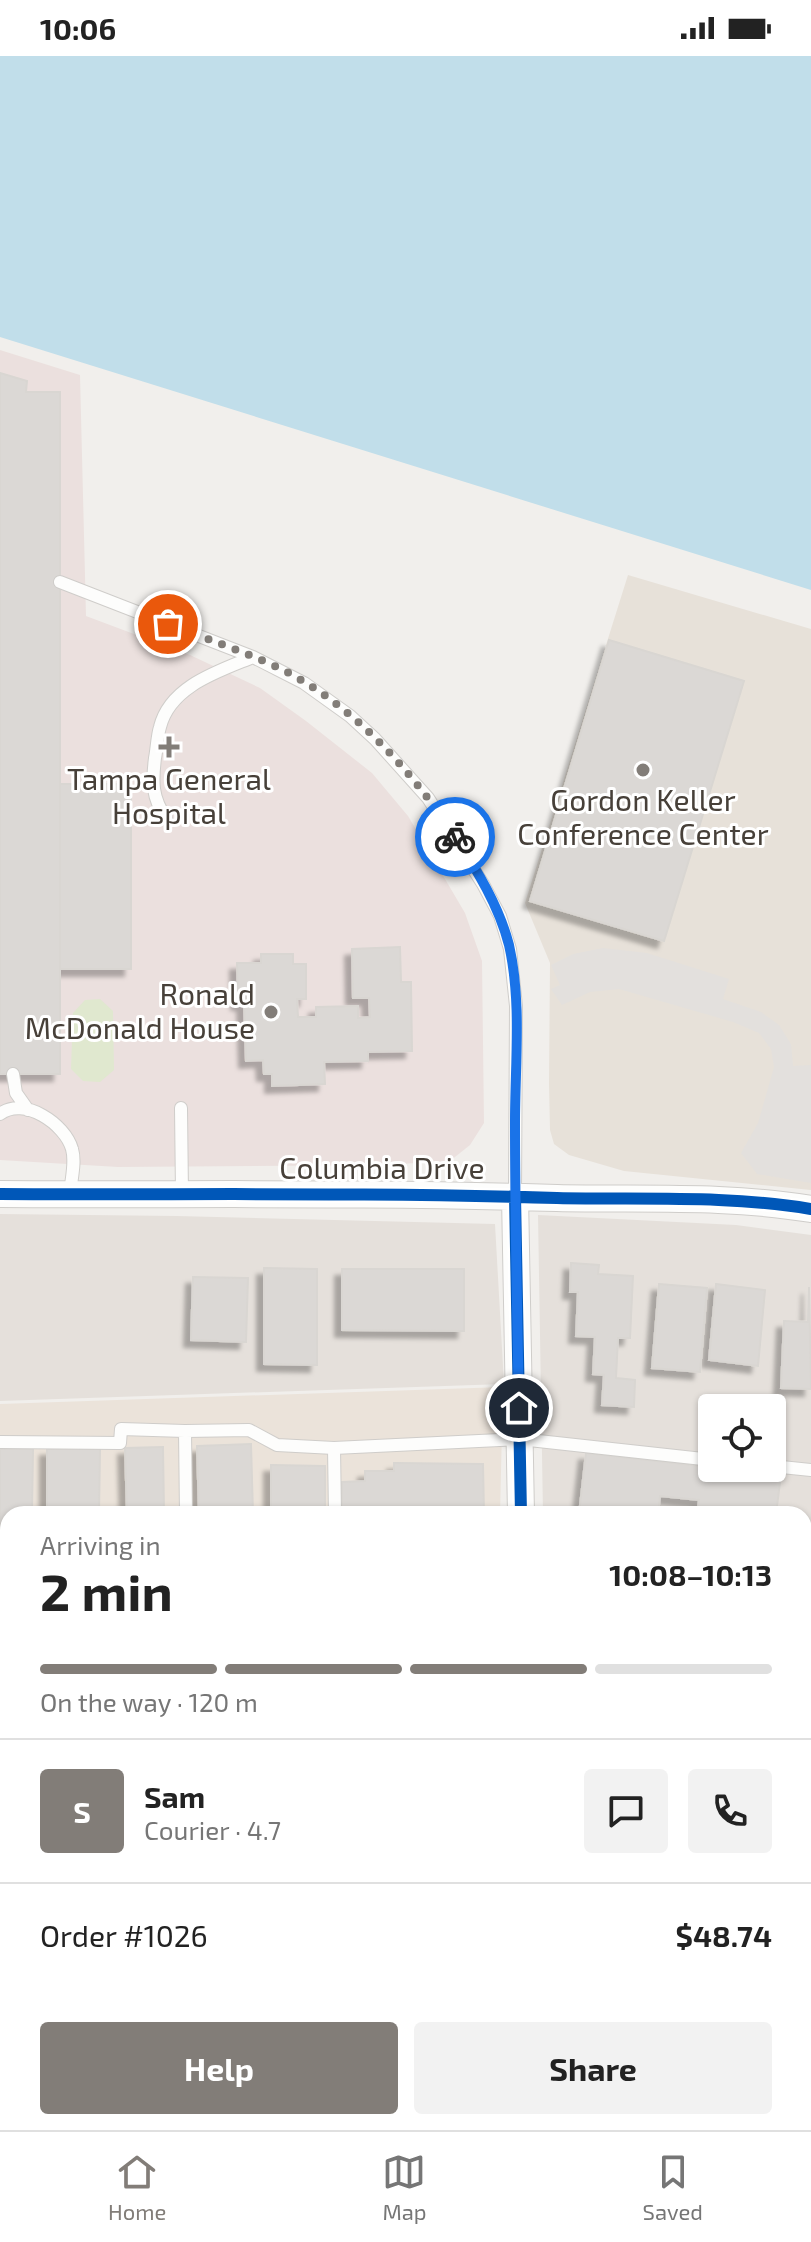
<!DOCTYPE html>
<html lang="en">
<head>
<meta charset="utf-8">
<style>
	:root { --surface:#fff; --page:#f2f2f2; --text:#222; --muted:#767676; --line:#e0e0e0; --accent:#827d78 }
	body { margin:0; font-family:"Exo 2",sans-serif; background:var(--page); color:var(--text); height:100vh; display:flex; flex-direction:column; font-size:30px; white-space:nowrap }
	* { box-sizing:border-box; margin:0 }
	p { font-size:26px; color:var(--muted) }
	.icon { flex:none; width:44px; height:44px; fill:none; stroke:currentColor; stroke-width:2; stroke-linecap:round; stroke-linejoin:round }
	.map { position:relative; flex:1; overflow:hidden }
	.side { position:absolute; left:0px; top:1450px; width:812px; height:624px; display:flex; flex-direction:column; background:var(--surface); border-radius:24px 24px 0 0; box-shadow:0 2px 6px #0004 }
	.side>* { flex:none }
	.tools { position:absolute; left:698px; top:1338px; display:grid; gap:16px }
	.tools a { display:grid; place-items:center; width:88px; height:88px; border-radius:8px; background:var(--surface); box-shadow:0 2px 6px #0004; font-size:40px }
	.pin { position:absolute; display:grid; place-items:center; width:68px; height:68px; color:#fff; margin:-34px; border:4px solid #fff; border-radius:50%; box-shadow:0 2px 8px #0007 }
	.courier { position:absolute; display:grid; place-items:center; width:80px; height:80px; margin:-40px; border:6px solid #1a73e8; border-radius:50%; background:#fff; color:#222; box-shadow:0 2px 10px #0007 }
	.headline em { font-style:normal; font-weight:700 }
	.headline div { display:flex; flex-direction:column-reverse }
	.headline { display:flex; align-items:center; justify-content:space-between; height:136px; padding:0 40px }
	h1 { font-size:52px; font-weight:700; line-height:60px }
	.bar { display:grid; grid-template-columns:repeat(4,1fr); gap:12px 8px; align-content:center; height:96px; padding:0 40px }
	.bar i { height:10px; border-radius:6px; background:var(--line) }
	.bar .active { background:var(--accent) }
	.bar p { grid-column:span 4 }
	.line { display:flex; align-items:center; gap:20px; padding:0 40px; border-top:2px solid var(--line) }
	.line div { flex:1 }
	.round { display:grid; place-items:center; flex:none; width:84px; height:84px; border-radius:8px; background:var(--page) }
	.primary-button { display:flex; gap:16px; margin-top:auto; padding:16px 40px }
	.primary-button a { flex:1; height:92px; border-radius:8px; background:var(--accent); color:#fff; font-size:32px; font-weight:700; line-height:92px; text-align:center }
	.primary-button a+a { background:var(--page); color:var(--text) }
	.status { display:flex; justify-content:space-between; align-items:center; height:56px; padding:0 40px; background:var(--surface); direction:ltr }
	.status svg { height:22px; fill:currentColor }
	.dock { display:flex; justify-content:space-around; align-items:center; height:112px; border-top:2px solid var(--line); background:var(--surface); font-size:22px; color:var(--muted) }
	.dock a { display:grid; justify-items:center; gap:4px }
	.dock .active { color:var(--accent) }
	.map>svg:first-child { display:block }
</style>
</head>
<body>
<div class="status"><b>10:06</b><svg viewBox="0 0 49 12"><path d="M0 12V9h3v3zM5 12V6h3v6zM10 12V3h3v9zM15 12V0h3v12zM26 1h20v11H26zM47 4h2v5h-2z"/></svg></div>
<div class="map">
<svg width="811" height="2074" viewBox="0 0 811 2074">
	<defs>
		<filter id="shadow"><feDropShadow dx="-7" dy="7" stdDeviation="2" flood-color="#0004"/></filter>
	</defs>
	<rect width="100%" height="100%" fill="#f1efec"/>
	<path fill="#e5e0db" fill-rule="evenodd" d="M0,1158L177,1160L495,1168L504,1328L0,1345Z
		M538,1159L736,1169L811,1179V1566H804V1458H543ZM712,1352H772V1412H712Z
		M0,1636H8V2066H804V1660L811,1661V2074H0Z"/>
	<path fill="#ebe3da" d="M503,1331L500,1458H8V1547L0,1548V1348Z"/>
	<path fill="#e7e1d9" d="M628,519L811,573V1134L624,1115L569,1099L554,1088L550,1074L549,1027L550,907L525,847Z"/>
	<path fill="#ebe0de" d="M0,294L80,319L86,560L190,599L260,632L306,665L372,717L408,760L465,857L482,905L484,1067L470,1089L450,1105L383,1109L118,1111L0,1104Z"/>
	<path fill="#e0e8cf" d="M100,943L113,955L114,1014L100,1026L83,1025L71,1013L73,957L85,944Z"/>
	<path fill="#e3e0dd" d="M603,892L647,897L729,923L723,943L761,956L779,969L791,988L793,1010L811,1009V1127L757,1118L741,1097L758,1067L774,1011L771,993L759,977L733,966L619,933L590,936L562,949L551,933L560,929L551,909L573,898Z"/>
	<path fill="#c1deea" d="M0,0H811V534L0,281Z"/>
	<path fill="#dbd8d5" stroke="#d9d6d2" stroke-width="2" filter="url(#shadow)" d="M0,317L27,325L26,336H60V1018H0Z
		M609,584L744,625L664,885L530,845Z
		M60,728H131V913H60Z
		M400,891L401,926H411L412,995L368,996V1005L324,1006L325,1028L272,1030V1018H264L263,1004L246,1005L244,947H238L237,907H261V898H293V908H306V943H297L298,961H316V951L358,950V962L370,961L369,942H353L352,893Z
		M571,1207L599,1209L598,1218L633,1220L630,1282H618L616,1322L635,1324L634,1351L602,1349L604,1319L593,1318L595,1281L576,1280L578,1236H570Z
		M264,1212L317,1213V1309L264,1308Z
		M342,1213H464V1275L342,1274Z
		M193,1221L248,1222L246,1286L191,1284Z
		M659,1228L707,1232L700,1316L652,1312Z
		M716,1228L765,1234L758,1310L709,1304Z
		M809,1231L811,1333L781,1332L784,1265L808,1266Z
		M251,1388L253,1458H199L197,1390Z
		M163,1391L164,1458H127L125,1392Z
		M0,1393H33L32,1458H8V1489H0Z
		M47,1393H100L99,1458H47Z
		M586,1397L781,1419L776,1458H697L699,1444L660,1440L658,1458H579Z
		M394,1407L483,1408L484,1458H342V1426L365,1425V1415H394Z
		M271,1409L325,1410V1458H271Z
		M804,1701L811,1703V1800L804,1799Z
		M804,1924L811,1925V1977L804,1976Z
		M0,1938L8,1945V2044L0,2053Z
		M66,2066H170L162,2074H74Z"/>
	<g fill="none" stroke-linecap="round" stroke-linejoin="round">
		<defs>
			<path id="service" d="M60,526L253,601L304,627L350,660L375,683L428,742L483,828L500,860L510,893L516,950L515,1140
				M166,762C152,742 152,726 155,702C157,692 157,681 160,671C170,630 219,615 253,601
				M13,1018L16,1037L28,1054
				M181,1052L182,1138
				M0,1058C24,1040 65,1068 72,1093C76,1106 71,1124 70,1138
				M0,1386L120,1387L121,1373L185,1375
				M772,1410L811,1414
				M186,1458L185,1375L249,1374L277,1389L334,1392
				M335,1458L334,1392L520,1383L712,1404
				M808,1610L811,1578
				M804,1814L811,1815"/>
			<path id="minor" d="M0,1138C186,1139 371,1136 557,1142C642,1144 727,1139 811,1153
				M515,1140L521,1458
				M0,1768L8,1776
				M804,2065L811,2066
				M303,2066L311,2074
				M393,2074L409,2066"/>
			<path id="tertiary" d="M0,1589H8
				M804,1610L811,1611"/>
		</defs>
		<use href="#service" stroke="#cfcdca" stroke-width="14"/>
		<use href="#minor" stroke="#cfcdca" stroke-width="28"/>
		<use href="#tertiary" stroke="#cfcdca" stroke-width="34"/>
		<use href="#service" stroke="#fdfdfc" stroke-width="12"/>
		<use href="#minor" stroke="#fdfdfc" stroke-width="26"/>
		<use href="#tertiary" stroke="#fdfdfc" stroke-width="32"/>
		<defs>
			<path id="cycleway" d="M0,1138C186,1139 371,1136 557,1142C642,1144 727,1139 811,1153
				M515,1140L521,1458"/>
		</defs>
		<use href="#cycleway" stroke="#fff" stroke-width="17"/>
		<use href="#cycleway" stroke="#0057b8" stroke-width="12"/>
	</g>
	<g fill="none" stroke-linecap="round" stroke-linejoin="round">
		<path stroke="#827d78" stroke-width="8" stroke-dasharray="0 14.4" d="M168,568C207,583 246,596 283,614C354,650 412,715 455,781"/>
		<path stroke="#1a73e8" stroke-width="10" d="M455,781C477,814 499,850 509,889C522,946 515,1008 515,1066C515,1161 517,1257 519,1352"/>
	</g>
	<g fill="#827d78" stroke="#fff" stroke-width="3">
		<path d="M165 679h8v8h8v8h-8v8h-8v-8h-8v-8h8z"/>
		<circle cx="643" cy="714" r="8"/>
		<circle cx="271" cy="956" r="8"/>
	</g>
	<g text-anchor="middle" stroke-width="6" stroke-linejoin="round" paint-order="stroke">
		<g font-size="30" fill="#474039" stroke="#fff">
			<text x="169" y="734">Tampa General<tspan x="169" dy="34">Hospital</tspan></text>
			<text x="643" y="755">Gordon Keller<tspan x="643" dy="34">Conference Center</tspan></text>
			<text x="255" y="949" text-anchor="end">Ronald<tspan x="255" dy="34">McDonald House</tspan></text>
		</g>
		<g font-size="30" fill="#474039" stroke="#fff">
			<text x="382" y="1123">Columbia Drive</text>
		</g>
	</g>
</svg>
<div class="tools">
<a><svg class="icon" aria-label="locate" viewBox="0 0 24 24"><circle cx="12" cy="12" r="6"/><path d="M12 2v4M12 18v4M2 12h4M18 12h4"/></svg></a>
</div>
<div class="pin" style="left:168px;top:568px;background:#ea580c"><svg class="icon" aria-label="bag" viewBox="0 0 24 24"><path d="M5 8h14l-1 12H6zM9 8a3 3 0 0 1 6 0"/></svg></div>
<div class="pin" style="left:519px;top:1352px;background:#1f2937"><svg class="icon" aria-label="home" viewBox="0 0 24 24"><path d="M3 11l9-7 9 7M6 9v11h12V9"/></svg></div>
<div class="courier" style="left:455px;top:781px"><svg class="icon" aria-label="bike" viewBox="0 0 24 24"><circle cx="6" cy="16" r="4"/><circle cx="18" cy="16" r="4"/><path d="M6 16l4-8h5l3 8M10 8l3 8H6M13 5h3"/></svg></div>
<section class="side">
<div class="headline"><div><h1>2 min</h1><p>Arriving in</p></div><em>10:08–10:13</em></div>
<div class="bar"><i class="active"></i><i class="active"></i><i class="active"></i><i></i><p>On the way · 120 m</p></div>
<div class="line" style="height:144px"><b class="round" style="background:var(--accent);color:#fff">S</b><div><b>Sam</b><p>Courier · 4.7</p></div><a class="round"><svg class="icon" aria-label="chat" viewBox="0 0 24 24"><path d="M4 5h16v11H9l-5 4z"/></svg></a><a class="round"><svg class="icon" aria-label="phone" viewBox="0 0 24 24"><path d="M5 4h4l2 5-3 2q2 4 5 5l2-3 5 2v4C11 20 4 13 5 4z"/></svg></a></div>
<div class="line" style="height:104px"><div>Order #1026</div><b>$48.74</b></div>
<div class="primary-button"><a>Help</a><a>Share</a></div>
</section>
</div>
<nav class="dock">
<a class="active"><svg class="icon" aria-label="home" viewBox="0 0 24 24"><path d="M3 11l9-7 9 7M6 9v11h12V9"/></svg>Home</a>
<a><svg class="icon" aria-label="map" viewBox="0 0 24 24"><path d="M3 6l6-2 6 2 6-2v14l-6 2-6-2-6 2zM9 4v14M15 6v14"/></svg>Map</a>
<a><svg class="icon" aria-label="saved" viewBox="0 0 24 24"><path d="M7 4h10v16l-5-4-5 4z"/></svg>Saved</a>
</nav>
</body>
</html>
